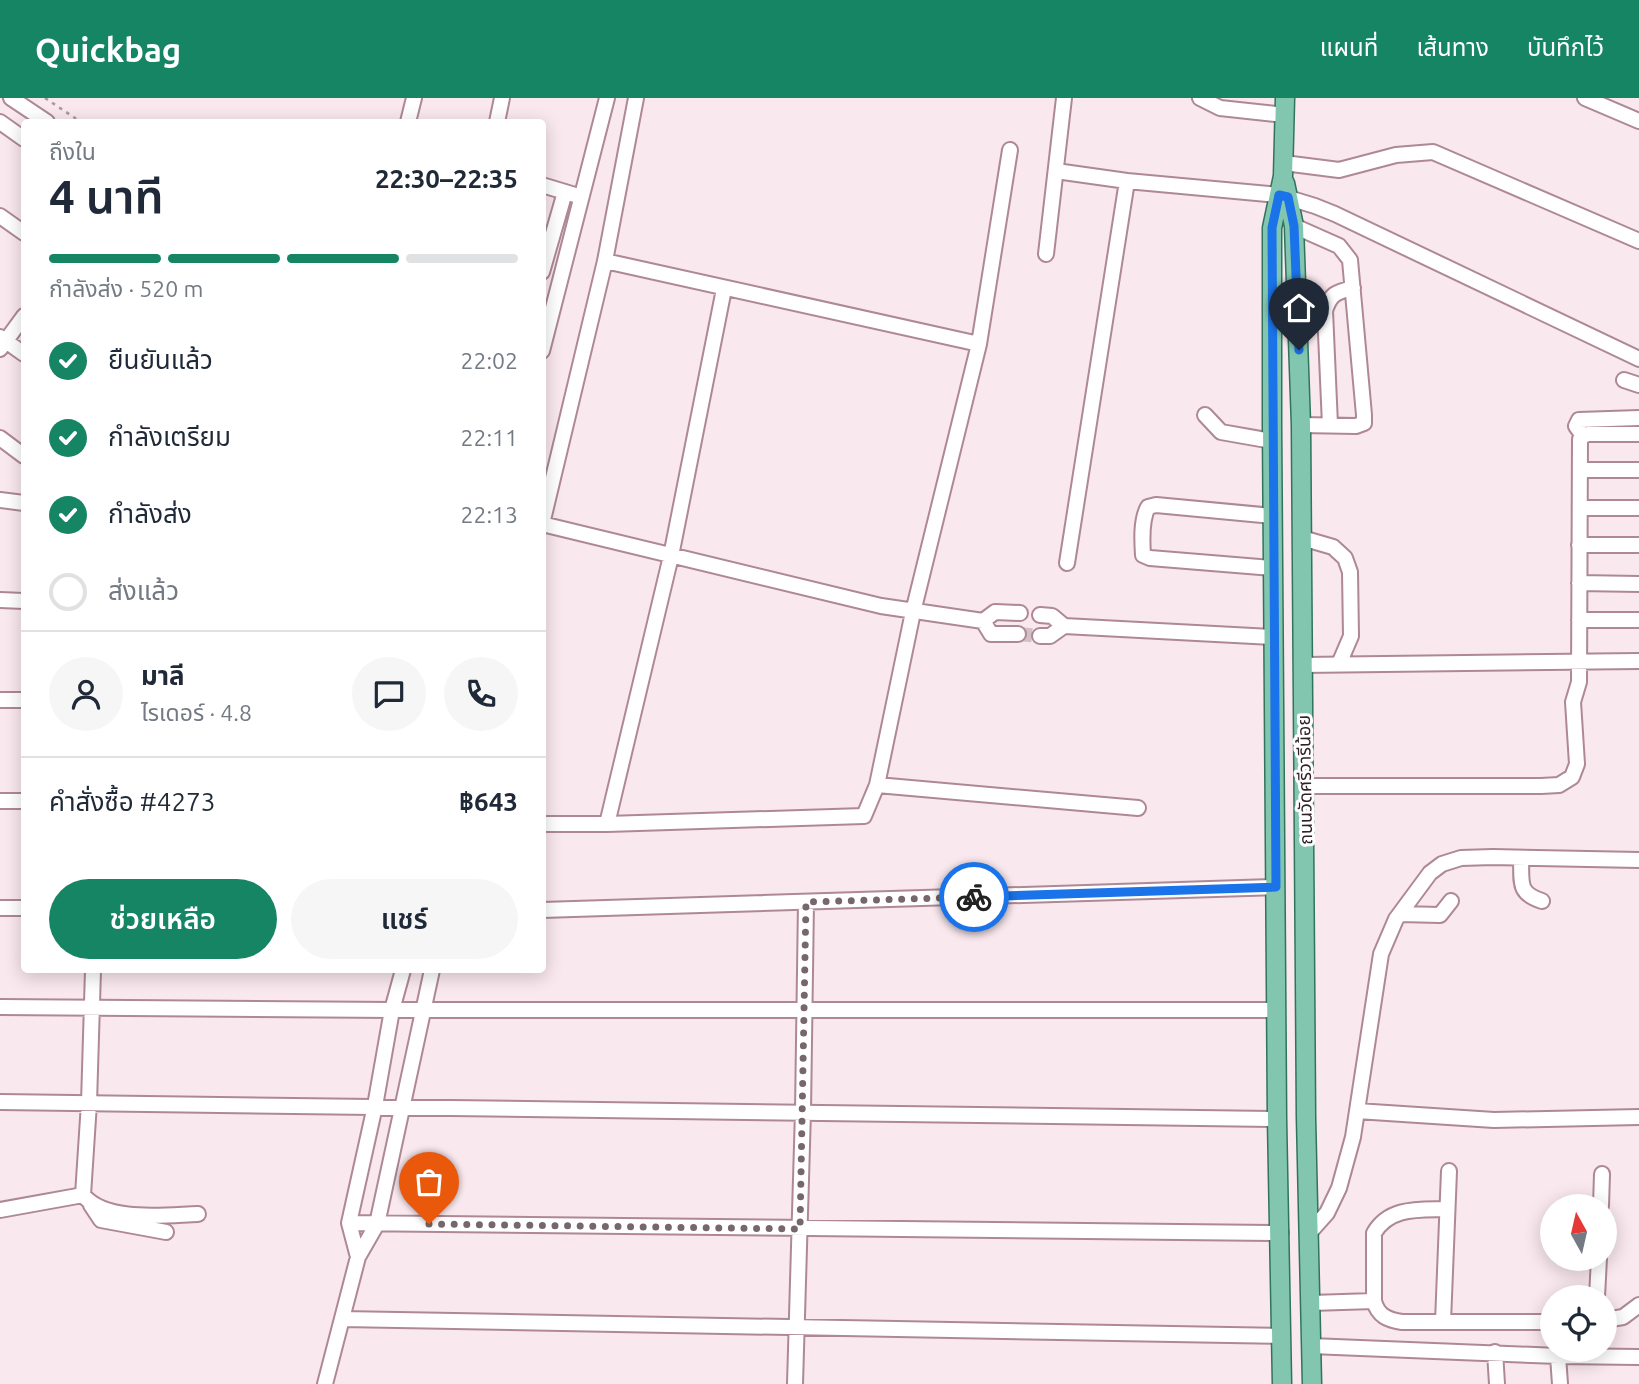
<!DOCTYPE html>
<html lang="th">
<head>
<meta charset="utf-8">
<style>
	:root { --surface:#fff; --page:#f6f6f7; --text:#1f2937; --muted:#747a83; --line:#e0e1e3; --accent:#158564 }
	body { margin:0; font-family:Ubuntu,"Noto Sans Thai",sans-serif; background:var(--page); color:var(--text); height:100vh; display:flex; flex-direction:column; font-size:26px; white-space:nowrap }
	* { box-sizing:border-box; margin:0 }
	p { font-size:23px; color:var(--muted) }
	.icon { flex:none; width:38px; height:38px; fill:none; stroke:currentColor; stroke-width:2; stroke-linecap:round; stroke-linejoin:round }
	.map { position:relative; flex:1; overflow:hidden }
	.details { position:absolute; left:21px; top:21px; width:525px; height:854px; display:flex; flex-direction:column; background:var(--surface); border-radius:7px; box-shadow:0 4px 18px #0003 }
	.details>* { flex:none }
	.needle { width:46px; rotate:352deg }
	.buttons { position:absolute; left:1540px; top:1096px; display:grid; gap:14px }
	.buttons a { display:grid; place-items:center; width:77px; height:77px; border-radius:50%; background:var(--surface); box-shadow:0 4px 18px #0003; font-size:35px }
	.pin { position:absolute; display:grid; place-items:center; width:60px; height:60px; color:#fff; margin:-72px -30px; border-radius:50% 50% 50% 0; rotate:-45deg; box-shadow:0 0 7px #0007 }
	.pin .icon { rotate:45deg }
	.courier { position:absolute; display:grid; place-items:center; width:70px; height:70px; margin:-35px; border:5px solid #1a73e8; border-radius:50%; background:#fff; color:#222; box-shadow:0 2px 9px #0007 }
	.overview em { font-style:normal; font-weight:600 }
	.overview div { display:flex; flex-direction:column-reverse }
	.overview { display:flex; align-items:center; justify-content:space-between; height:119px; padding:0 28px }
	h1 { font-size:46px; font-weight:600; line-height:52px }
	.bar { display:grid; grid-template-columns:repeat(4,1fr); gap:10px 7px; align-content:center; height:84px; padding:0 28px }
	.bar i { height:9px; border-radius:5px; background:var(--line) }
	.bar .active { background:var(--accent) }
	.bar p { grid-column:span 4 }
	.line { display:flex; align-items:center; gap:18px; padding:0 28px; border-top:2px solid var(--line) }
	.line div { flex:1 }
	.round { display:grid; place-items:center; flex:none; width:74px; height:74px; border-radius:37px; background:var(--page) }
	ol { padding:0 28px; list-style:none }
	li { display:flex; align-items:center; gap:21px; height:77px }
	li p { margin-inline-start:auto }
	li .icon { padding:7px; border-radius:50%; background:var(--accent); color:#fff; stroke-width:4 }
	li:last-child { color:var(--muted) }
	li i { width:38px; height:38px; border:4px solid var(--line); border-radius:50% }
	.action { display:flex; gap:14px; margin-top:auto; padding:14px 28px }
	.action a { flex:1; height:80px; border-radius:42px; background:var(--accent); color:#fff; font-size:28px; font-weight:600; line-height:80px; text-align:center }
	.action a+a { background:var(--page); color:var(--text) }
	header { display:flex; align-items:center; gap:42px; box-sizing:border-box; height:98px; padding:0 35px; background:var(--accent); color:#fff }
	header strong { font-size:33px }
	nav { display:flex; gap:38px; margin-inline-start:auto; font-size:24px }
	.map>svg:first-child { display:block }
</style>
</head>
<body>
<header>
<strong>Quickbag</strong>
<nav><a>แผนที่</a><a>เส้นทาง</a><a>บันทึกไว้</a></nav>
</header>
<div class="map">
<svg width="1639" height="1286" viewBox="0 0 1639 1286">
	<rect width="100%" height="100%" fill="#f9e8ee"/>
	<g fill="none" stroke-linecap="round" stroke-linejoin="round">
		<path stroke="#d1c0c6" stroke-width="14" stroke-dasharray="14 7" stroke-linecap="butt" d="M1018,536L1040,538"/>
		<defs>
			<path id="minor" d="M11,0L47,24
				M1200,0L1220,10L1285,17
				M1585,0L1639,23
				M0,24L24,41
				M408,24L414,0
				M497,24L502,0
				M1284,65L1339,72L1396,57L1433,54L1639,143
				M1056,73L1127,83L1279,97L1315,108L1335,116L1639,261
				M542,87L575,97
				M0,118L24,135
				M1294,128L1339,148L1350,162L1364,317V325L1356,328L1301,327
				M1046,156L1064,0
				M605,163L636,0
				M542,174L565,94
				M0,239L24,256
				M979,246L1010,52
				M0,251L24,218
				M542,253L607,0
				M1624,282L1639,287
				M1205,317L1221,334L1272,343
				M1330,327L1325,213C1330,196 1336,194 1353,190
				M1583,338L1576,328L1579,322L1639,320
				M1583,338L1588,336H1639
				M0,340L24,358
				M1580,372H1639
				M0,402L24,405
				M1580,410H1639
				M1273,418L1156,407L1148,409C1141,422 1142,442 1143,457L1150,460L1273,470
				M542,426L605,163L979,246L913,514L877,687L864,718L607,726H542
				M542,426L881,508L983,523
				M1302,440L1333,449L1345,460L1350,474L1351,538L1339,566
				M1579,447H1639
				M1067,465L1127,83
				M1579,485L1639,486
				M0,502L24,503
				M1040,517L1052,518L1064,528L1050,538H1040
				M1579,522H1639
				M1064,528L1274,539
				M1018,536H991L983,523L995,514L1020,515
				M1303,567L1639,563
				M0,602H24
				M877,687L1138,710
				M1305,688H1541L1559,687L1572,679L1577,666L1573,604L1579,584L1580,341L1583,338
				M0,703H24
				M607,726L671,458L724,191
				M1521,761C1522,784 1517,795 1542,803
				M0,810H24
				M542,812L1276,789
				M1400,816L1440,817L1451,803
				M93,872L89,1005L83,1097C106,1125 165,1117 198,1116
				M0,909L392,912H1277
				M0,1004L1277,1021
				M1357,1013L1494,1022L1639,1019
				M91,1107L101,1122L166,1134
				M1601,1108L1602,1076
				M1447,1111C1420,1112 1390,1108 1374,1135V1203C1378,1218 1388,1222 1402,1224H1552
				M0,1112L83,1097
				M349,1125L1281,1135
				M1310,1134L1327,1115L1339,1090L1353,1039L1381,856L1396,821L1430,775L1442,766L1461,760L1493,759L1639,762
				M358,1159L349,1125L375,1008L392,912L403,872
				M1597,1199L1599,1160
				M1311,1205L1374,1203
				M342,1221L1282,1238
				M1605,1222L1623,1219L1639,1207
				M1443,1224L1449,1073
				M1311,1248L1558,1258L1560,1286
				M1495,1254L1497,1286
				M1558,1258L1639,1259
				M325,1286L358,1159L377,1126L432,872
				M795,1286L803,1013L806,804"/>
			<path id="major" d="M1285,85L1294,128L1301,327L1306,1019L1312,1286
				M1282,1286L1277,1021L1272,328V130L1283,78L1285,0"/>
		</defs>
		<use href="#minor" stroke="#ae8895" stroke-width="18"/>
		<use href="#major" stroke="#31745d" stroke-width="21"/>
		<path stroke="#a9999e" stroke-width="2.5" stroke-dasharray="3.5 5" stroke-linecap="butt" d="M45,0L81,24"/>
		<use href="#minor" stroke="#fff" stroke-width="14"/>
		<use href="#major" stroke="#83c6b0" stroke-width="18"/>
	</g>
	<g fill="none" stroke-linecap="round" stroke-linejoin="round">
		<path stroke="#76676c" stroke-width="7" stroke-dasharray="0 12.6" d="M429,1126L800,1131L806,804L974,799"/>
		<path stroke="#1a73e8" stroke-width="9" d="M974,799L1276,789L1272,130L1279,97L1288,99L1294,128L1299,252"/>
	</g>
	<g text-anchor="middle" stroke-width="6" stroke-linejoin="round" paint-order="stroke">
		<g font-size="18" fill="#302126" stroke="#fff">
			<text transform="translate(1305 682) rotate(-91)" y="6">ถนนวัดศรีวารีน้อย</text>
		</g>
	</g>
</svg>
<div class="buttons">
<a><svg class="needle" viewBox="-14 -14 28 28"><path d="M0-13l5 13h-10z" fill="#e53935"/><path d="M0 13l5-13h-10z" fill="#747a83"/></svg></a>
<a><svg class="icon" aria-label="locate" viewBox="0 0 24 24"><circle cx="12" cy="12" r="6"/><path d="M12 2v4M12 18v4M2 12h4M18 12h4"/></svg></a>
</div>
<div class="pin" style="left:429px;top:1126px;background:#ea580c"><svg class="icon" aria-label="bag" viewBox="0 0 24 24"><path d="M5 8h14l-1 12H6zM9 8a3 3 0 0 1 6 0"/></svg></div>
<div class="pin" style="left:1299px;top:252px;background:#1f2937"><svg class="icon" aria-label="home" viewBox="0 0 24 24"><path d="M3 11l9-7 9 7M6 9v11h12V9"/></svg></div>
<div class="courier" style="left:974px;top:799px"><svg class="icon" aria-label="bike" viewBox="0 0 24 24"><circle cx="6" cy="16" r="4"/><circle cx="18" cy="16" r="4"/><path d="M6 16l4-8h5l3 8M10 8l3 8H6M13 5h3"/></svg></div>
<section class="details">
<div class="overview"><div><h1>4 นาที</h1><p>ถึงใน</p></div><em>22:30–22:35</em></div>
<div class="bar"><i class="active"></i><i class="active"></i><i class="active"></i><i></i><p>กำลังส่ง · 520 m</p></div>
<ol>
<li><svg class="icon" aria-label="check" viewBox="0 0 24 24"><path d="M5 12l5 5 9-10"/></svg>ยืนยันแล้ว<p>22:02</p></li>
<li><svg class="icon" aria-label="check" viewBox="0 0 24 24"><path d="M5 12l5 5 9-10"/></svg>กำลังเตรียม<p>22:11</p></li>
<li><svg class="icon" aria-label="check" viewBox="0 0 24 24"><path d="M5 12l5 5 9-10"/></svg>กำลังส่ง<p>22:13</p></li>
<li><i></i>ส่งแล้ว</li>
</ol>
<div class="line" style="height:126px"><a class="round"><svg class="icon" aria-label="person" viewBox="0 0 24 24"><circle cx="12" cy="8" r="4"/><path d="M4 21q1-7 8-7t8 7"/></svg></a><div><b>มาลี</b><p>ไรเดอร์ · 4.8</p></div><a class="round"><svg class="icon" aria-label="chat" viewBox="0 0 24 24"><path d="M4 5h16v11H9l-5 4z"/></svg></a><a class="round"><svg class="icon" aria-label="phone" viewBox="0 0 24 24"><path d="M5 4h4l2 5-3 2q2 4 5 5l2-3 5 2v4C11 20 4 13 5 4z"/></svg></a></div>
<div class="line" style="height:91px"><div>คำสั่งซื้อ #4273</div><b>฿643</b></div>
<div class="action"><a>ช่วยเหลือ</a><a>แชร์</a></div>
</section>
</div>
</body>
</html>
